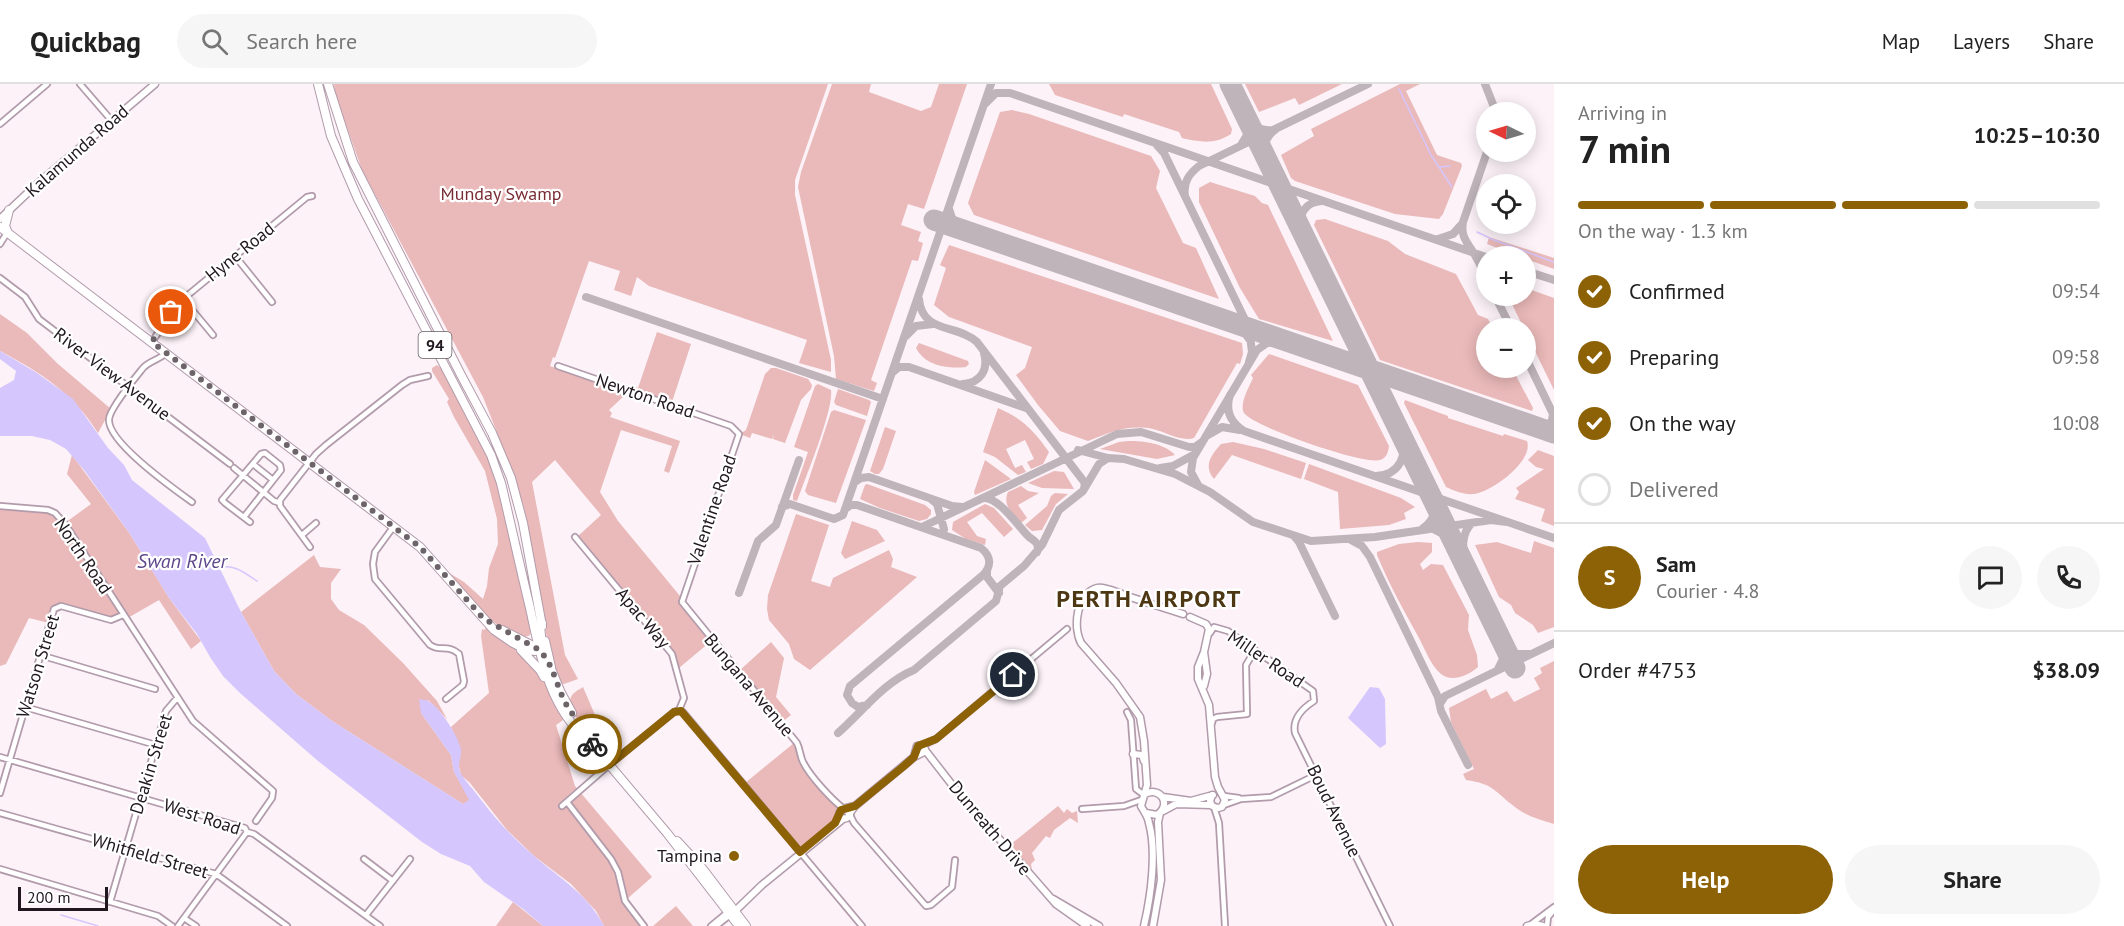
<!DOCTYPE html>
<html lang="en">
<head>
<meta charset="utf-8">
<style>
	:root { --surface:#fff; --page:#f6f6f6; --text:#222; --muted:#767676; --line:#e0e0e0; --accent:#8d6206 }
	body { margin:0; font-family:"PT Sans",sans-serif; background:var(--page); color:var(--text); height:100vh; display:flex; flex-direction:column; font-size:22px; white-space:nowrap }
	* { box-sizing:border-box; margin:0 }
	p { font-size:20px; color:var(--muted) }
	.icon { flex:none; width:33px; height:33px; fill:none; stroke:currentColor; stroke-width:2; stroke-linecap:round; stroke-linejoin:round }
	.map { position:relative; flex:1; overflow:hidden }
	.details { display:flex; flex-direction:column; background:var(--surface); width:570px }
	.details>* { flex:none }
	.needle { width:39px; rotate:275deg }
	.tools { position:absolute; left:1476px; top:18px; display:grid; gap:12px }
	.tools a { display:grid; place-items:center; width:60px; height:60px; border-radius:50%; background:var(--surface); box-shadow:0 3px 15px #0003; font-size:30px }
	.scale { position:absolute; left:18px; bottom:15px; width:90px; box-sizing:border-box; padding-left:6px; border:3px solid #20181e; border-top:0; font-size:16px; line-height:21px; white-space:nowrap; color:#20181e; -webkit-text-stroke:4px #fff; paint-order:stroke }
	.pin { position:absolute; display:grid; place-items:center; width:51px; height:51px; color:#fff; margin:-26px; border:3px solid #fff; border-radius:50%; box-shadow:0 2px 6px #0007 }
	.courier { position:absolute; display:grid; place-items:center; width:60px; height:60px; margin:-30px; border:4px solid #8d6206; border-radius:50%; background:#fff; color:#222; box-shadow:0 2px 8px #0007 }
	.summary em { font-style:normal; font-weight:700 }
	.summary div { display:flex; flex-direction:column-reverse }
	.summary { display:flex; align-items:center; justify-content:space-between; height:102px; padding:0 24px }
	h1 { font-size:39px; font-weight:700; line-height:45px }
	.bar { display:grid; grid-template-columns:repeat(4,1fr); gap:9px 6px; align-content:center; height:72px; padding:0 24px }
	.bar i { height:8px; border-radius:4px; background:var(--line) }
	.bar .selected { background:var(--accent) }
	.bar p { grid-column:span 4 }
	.line { display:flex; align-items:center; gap:15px; padding:0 24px; border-top:2px solid var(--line) }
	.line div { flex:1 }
	.round { display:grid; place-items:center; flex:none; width:63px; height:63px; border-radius:32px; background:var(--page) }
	ol { padding:0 24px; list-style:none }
	li { display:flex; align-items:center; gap:18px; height:66px }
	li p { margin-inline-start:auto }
	li .icon { padding:6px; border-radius:50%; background:var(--accent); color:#fff; stroke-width:4 }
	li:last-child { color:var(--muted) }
	li i { width:33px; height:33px; border:3px solid var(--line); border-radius:50% }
	.action { display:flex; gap:12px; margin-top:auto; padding:12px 24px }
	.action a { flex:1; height:69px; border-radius:36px; background:var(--accent); color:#fff; font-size:24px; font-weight:700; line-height:69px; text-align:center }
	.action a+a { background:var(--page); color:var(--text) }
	header { display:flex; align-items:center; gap:36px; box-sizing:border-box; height:84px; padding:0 30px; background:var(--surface); border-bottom:2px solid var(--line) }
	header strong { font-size:28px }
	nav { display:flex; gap:33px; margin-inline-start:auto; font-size:21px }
	.search { width:420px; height:54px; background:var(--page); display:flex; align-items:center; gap:15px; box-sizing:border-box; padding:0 21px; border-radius:33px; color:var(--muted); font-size:22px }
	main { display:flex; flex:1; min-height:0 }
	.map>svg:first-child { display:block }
</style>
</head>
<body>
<header>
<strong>Quickbag</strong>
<div class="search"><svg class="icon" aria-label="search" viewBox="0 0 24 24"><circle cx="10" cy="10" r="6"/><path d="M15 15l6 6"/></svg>Search here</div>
<nav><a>Map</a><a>Layers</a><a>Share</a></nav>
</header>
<main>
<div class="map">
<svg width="1554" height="842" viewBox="0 0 1554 842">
	<rect width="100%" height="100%" fill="#fcf2f8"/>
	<path fill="#eab9b9" d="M334,0H828L795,96V111L831,276V288L799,279L807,256L649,202L637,193L631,212L614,206L620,187L589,177L555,274L553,273L550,282L626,310L609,326L612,329L610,333L680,357L669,389L664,387L672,362L621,346L600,408L618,437L680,512V521L710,558L679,584L673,566L577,453L601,431L555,376L532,398L565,571L578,595L564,600L559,598L550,572L524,423L511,384L483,313L362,86L335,9Z
		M832,0H871L869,8L921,27L931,23L939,0H967L924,125L908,120L901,141L921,148L918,157L923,159L918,177L912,176L871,296L877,299L874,307L836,295L834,272L798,103L801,88Z
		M1049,0H1211L1232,45L1231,50C1214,61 1200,58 1182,54L1179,48L1124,30L1123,33L1055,11Z
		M1245,0H1342L1299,21L1295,14L1259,28Z
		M1400,0H1420L1406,7L1437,71L1461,79L1462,82L1443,130L1439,135L1395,130L1295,97L1291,94L1281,71L1314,52L1311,45Z
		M1012,26L1029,30L1151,72L1160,87L1156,104L1183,159L1196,164L1219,215L974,131L968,119L1000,28Z
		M1210,98L1255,112L1262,119L1268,121L1333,257L1259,235L1240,204L1199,118V104Z
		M1325,135L1388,157L1405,170L1456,190L1478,231L1488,235L1493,244H1486V284H1512L1533,324L1532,327L1380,276L1314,141L1316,136Z
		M1489,153L1554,174V185L1526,175V172H1518L1487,160Z
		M949,161L1242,259L1243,270L1240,280L1237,279L1194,354C1181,358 1166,348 1153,345C1129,340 1110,348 1088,357L1060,347L1038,321L1016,291L1025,284L1032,263L949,233L934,221L946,184L940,181Z
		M1526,204L1554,214V306L1508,212H1526Z
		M0,230L27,249L58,280L111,325L98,349C72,308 41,289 0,267Z
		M657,248L691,260L672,318L629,303V301L638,304Z
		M919,259L968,277L969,280L966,283C948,285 925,282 916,264Z
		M1269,270L1358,301L1389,362C1388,368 1387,374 1380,376C1363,381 1254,343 1244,329C1239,320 1249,303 1253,294L1251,291Z
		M437,281L442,285L478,349L496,394L531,544L530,551C508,564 462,505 449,489L464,498L483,515L487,502L489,484L498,460L497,435L485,387L454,333L447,318L449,315L432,287V284Z
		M771,284H776L808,295L812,301L811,305L801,316L785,359L773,355L774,350L772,355L752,349L750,354L740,350L746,346L765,290Z
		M818,300L831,306C834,325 805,395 797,417L793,416V411L808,368L794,363L815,302Z
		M838,305L869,316L871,318L867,332L836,321L834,318Z
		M1405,316L1448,332V334L1503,352L1504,350L1527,357C1534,377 1492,408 1474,410C1464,411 1455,407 1446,403L1404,319Z
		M998,324C1023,335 1033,346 1049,368L1043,380L1031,385L1027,378L1034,375L1025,356L1006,365L1015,384L1022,381L1026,388L1018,391L995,373L983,368Z
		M834,326L866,336L836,419L808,411L805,407L831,328Z
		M885,343L896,347L883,385L879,390H875L870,387Z
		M1128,357C1143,357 1164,359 1175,371L1157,375L1100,365L1119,358Z
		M1233,358L1264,365L1306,379L1301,395L1232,371L1214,395C1203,382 1211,371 1221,360Z
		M1538,366L1554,372V442L1541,437L1545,425L1515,415L1519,408L1516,404L1544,385L1536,383L1528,376Z
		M72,371L130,450L169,514L201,557L191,565L159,516L126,535L123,531L113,536L58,522L49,539L29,534L6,580L0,582V422L48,426L65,439L91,420L67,390Z
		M985,376L1011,395L975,411L974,408Z
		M1309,380L1401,414L1415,423L1404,429L1406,435L1389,441L1340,445L1338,408L1304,395Z
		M1054,387L1064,388L1074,405L1042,404L1028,399Z
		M867,400L925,421L931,426V430L927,435L919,437L880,424L860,415L865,401Z
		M1021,402L1028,407L1039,409L1018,421L1027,434L1021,439C1013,429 1002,422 1008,408Z
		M1055,409L1068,410L1056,420L1042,446L1032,447L1025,441L1047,422L1051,412Z
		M985,420L994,424L1013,445L1004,453L982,429L967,438L977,452L986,455L985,461L966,455L952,446L953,438Z
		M796,430L829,441L811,497L830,503L833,494L889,466L893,475L891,483L917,493L810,586L794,575L789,560L769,536L767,525L768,511Z
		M852,437L877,446L885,457L845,475L841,469Z
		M1534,457L1554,464V543L1538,549L1533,541L1515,529L1511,521L1499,513L1475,461L1497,458L1531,469Z
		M1418,458L1432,459V468L1420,480L1423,486L1431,480L1443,481L1469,531L1468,546L1477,571L1478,583C1469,591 1452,599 1441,590C1431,582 1425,565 1419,554C1404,527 1389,500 1377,471V468L1399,460Z
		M314,471L320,483L341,485L331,499V515L339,526L364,541L403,579L437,617L447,635L428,616L421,629L451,671L454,688L470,716L463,720L332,637L296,610L274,587L241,528Z
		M486,544L526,573L537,586L566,634L556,641L575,702L578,706L573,707L559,720L562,724L568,722L606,770L617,790L623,813L621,816L641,842H604L596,827L571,800L534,772L507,746L470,699L461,691L458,679L461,667L451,643L489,609L481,552L482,545L484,546Z
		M771,558L784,574L776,613L791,631L782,638L739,587Z
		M1554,577V740C1541,736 1526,732 1515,723C1494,707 1494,700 1466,696L1463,690L1474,685L1451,638L1449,624L1486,605L1491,615L1507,607L1514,618L1540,605L1534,594L1542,589L1540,584Z
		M583,603L598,638L617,670L607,673C599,663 568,628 570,617C571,609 577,607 583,603Z
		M794,659L797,664L799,679L836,722C842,740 813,756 801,766L745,699Z
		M580,708L652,793L627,815L616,779L571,720L573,714Z
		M1058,722L1064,729L1067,725L1072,729L1077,727L1078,739L1070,734L1054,746L1050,754L1046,752L1032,769L1035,776L1031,780L1032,787L1010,761Z
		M513,818L543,842H496Z
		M676,822L693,842H653Z"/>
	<path fill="#d5c6fd" d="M0,267L37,289L73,315L108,364L124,381L132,396L205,454L241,528L274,587L296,610L332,637L463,720L469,716L454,688L451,671L421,629L419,615C422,616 425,615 428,617C440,623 458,652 461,665C462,673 457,679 460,688C462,693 478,711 482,717C497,737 514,755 533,771C560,795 587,809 604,842H543L523,825L484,798L470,782L441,770L422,758L318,677L240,609L223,592L210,573L197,550L169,514L130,450L84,386L66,365L50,356L32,352H0V304L14,296L16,287L0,275Z
		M1370,603L1379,604L1385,615L1386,660L1380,664L1348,634Z"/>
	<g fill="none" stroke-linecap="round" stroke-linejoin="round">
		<path stroke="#d5c6fd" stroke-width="1.5" d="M1399,5L1431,71L1452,103
			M1440,83L1450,82
			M1477,148L1494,156L1554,178
			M220,484C233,479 246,490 257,497
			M61,831L98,842"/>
		<path stroke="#beb4ba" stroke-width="8" d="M1485,0L1496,28
			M985,20L996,9H1010L1486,173
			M1155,59L1164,69L1249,244L1252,268L1249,278
			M1241,61L1247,51V35C1255,44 1264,49 1276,45C1265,53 1263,62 1266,75
			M1273,102L1286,116
			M1185,112C1183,98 1189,90 1199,82L1368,0
			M949,125L953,137L966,147
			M1301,146C1298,130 1305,118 1322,117
			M1438,155L1453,150L1462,140
			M1526,187L1554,196
			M1486,195C1483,187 1480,180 1476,173C1469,160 1460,154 1463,138L1487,68
			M1495,212L1511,244
			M586,213L883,315
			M919,215C922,250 958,240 977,258L1085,399L1084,405
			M1248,238L1259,248L1271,252
			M1239,241L1249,255
			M906,252L916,242L933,240
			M1526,274L1554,332
			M893,288L899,283H909L1026,324
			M963,300C980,299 989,286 984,269
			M1230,311C1225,326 1230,338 1244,347L1554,454
			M1539,344L1549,341L1552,336L1553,330
			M1208,351L1222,343L1240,346
			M1078,366L1108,374
			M1160,384L1173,382L1195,370
			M1376,392C1400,391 1409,370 1400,350
			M855,398L861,394L869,393L952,422L962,423
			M1198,401L1191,388L1193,374L1257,266L1267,259L1285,257
			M983,414C998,412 1018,442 1029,453C1035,457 1040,460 1037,468
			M932,416L937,420L944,445
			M782,423L790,420L834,435L843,431L991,0
			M845,425L851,421H857L981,464C991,472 992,482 983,491L850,602L847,611L852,619L858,623L867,621
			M922,443L1117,350L1141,348L1189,363H1195L1202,358
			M1422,445C1435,436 1438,424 1430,411
			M1435,446L1449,453L1456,464
			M1294,452L1299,458L1335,532
			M1351,456L1362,462L1370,473L1438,613L1441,627L1468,681
			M1465,482C1463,467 1460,450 1472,439
			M987,486V493L999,509
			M739,509L758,457L776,441L799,376
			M1502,558L1516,570H1529
			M1498,585L1505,571L1502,559
			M1440,620L1445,612L1554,559
			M838,649C862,628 884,598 914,586L996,517L1000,502L1024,482L1042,461L1059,426L1083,407L1099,380L1108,374L1124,375L1175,390L1210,408L1253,438L1311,457L1375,453L1491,436L1507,438"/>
		<path stroke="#beb4ba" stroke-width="21" d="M1230,0L1515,584
			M934,136L1554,349"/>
		<defs>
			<path id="minor" d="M80,0L112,37
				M0,40L47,0
				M0,160L5,152
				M235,172L272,218
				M0,194L25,213L39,235L230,380
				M183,215L213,251
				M152,258L177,220L307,113L312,112
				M166,269C159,276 149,277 143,284C135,294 110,324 109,335C107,358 174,405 192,418
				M558,282L731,342L739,350L682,518L797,659C800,665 800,672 803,678C810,692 831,715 844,725
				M253,380L273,396
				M234,384L274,417L280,419
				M0,422L48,426L55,429L65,440L193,637L273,707L272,714L256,737
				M244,433L281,386L280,381L265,369L261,370L222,416L225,419L250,438
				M394,442L375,468L373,480L375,495L430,561C440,568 448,560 459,570L464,597L463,601L446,615
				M302,451L316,439
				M575,453L672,570L684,614L679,626
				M310,463L280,422V416L316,370L326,361L402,301L410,296L428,292
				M1210,549L1214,543L1228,547L1313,607L1314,617C1303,624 1292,635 1295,649L1390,842
				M40,571L155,605
				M25,623L156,661
				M679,626L683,628L862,842
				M1127,628L1131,636L1136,705L1144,711
				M1212,639L1213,635L1217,633L1247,630L1246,581L1255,566
				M923,661L936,655L1067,545
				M0,673L245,744L247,748L254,750L380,842
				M0,709L54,525L61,522L111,536L123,531
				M1224,712L1239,714
				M567,718L611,775L618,788L625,817L644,842
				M1224,721L1241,715L1271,713L1316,691
				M562,722L609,681L674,628L679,626
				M1214,723L1219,739L1225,842
				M1082,725L1124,722L1141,716
				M0,729L216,790L287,842
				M850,731L854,739L926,822L931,821L952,803L955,776
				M364,775L393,797
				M0,785L158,832L172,842
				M110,818L166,627L177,614
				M366,831L410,775
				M184,834L196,842
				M1530,841L1554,823
				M178,842L247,748
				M711,842L728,828
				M716,842L730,831
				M1547,842L1548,833L1554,826"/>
			<path id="major" d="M0,135L36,101L155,0
				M1125,511C1117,509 1105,502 1097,504C1076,510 1073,543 1081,559L1116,599L1140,633L1144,657L1147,701L1141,722C1144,728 1148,732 1149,739C1157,768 1151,812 1144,842
				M1127,512L1183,530
				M1190,533L1206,540L1209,545L1204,568L1198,583V595L1209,621L1215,693L1218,703L1225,716L1222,723L1218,724L1212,722L1210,717L1212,711
				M1204,602L1207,590L1204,568
				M925,666L953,702L1056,820L1087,842
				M1133,670L1142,671L1144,677
				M1145,710C1161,702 1172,721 1157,731L1146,729
				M1163,713L1191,717L1213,711
				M846,725L850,731L847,734L843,735L839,731C840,723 849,724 854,722
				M1163,727L1176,720L1211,721
				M850,729L855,722L914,673L924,668L925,665L923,661L917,662L914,673
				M1053,815L1099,842
				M732,830L762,801L843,735
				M1153,842L1161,796L1158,738L1160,729
				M1527,842L1535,840L1543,842"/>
			<path id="highway" d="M318,0L331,52L358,115L491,371L501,399C511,441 520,483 530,524C540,570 549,624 588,656
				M328,0L353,78L461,291L492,349L511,394L523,439L542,542
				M0,143L420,463L494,546L513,559L527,566L535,567L542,561L540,542L542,539
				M8,149L5,142L9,126
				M502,546L539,565
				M545,557L551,583
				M521,566L540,586L544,593
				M549,580L561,609L572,629
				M585,652L667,749L739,842
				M677,757L702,784L746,842"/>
		</defs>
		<use href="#minor" stroke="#b29bab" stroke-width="8"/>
		<use href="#major" stroke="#b29bab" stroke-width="9"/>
		<use href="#highway" stroke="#b29bab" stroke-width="10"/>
		<use href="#minor" stroke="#fff" stroke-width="4.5"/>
		<use href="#major" stroke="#fff" stroke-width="6"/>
		<use href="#highway" stroke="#fff" stroke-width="8"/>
	</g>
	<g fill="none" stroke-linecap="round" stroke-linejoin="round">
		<path stroke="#6d646a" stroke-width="6" stroke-dasharray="0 10.8" d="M171,228L152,258L420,463L483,534L541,567L551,583L564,617L592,660"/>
		<path stroke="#8d6206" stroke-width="8" d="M592,660L609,681L674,628L681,627L800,768L835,739L841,726L855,722L904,682L914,673L918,662L936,655L1013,591"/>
	</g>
	<circle fill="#8d6206" stroke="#fff" stroke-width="2" cx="734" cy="772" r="6"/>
	<g text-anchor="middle" stroke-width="4.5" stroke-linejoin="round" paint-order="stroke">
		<rect fill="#fff" stroke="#635d62" stroke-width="1.5" x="418.5" y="248" width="33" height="26" rx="4.5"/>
		<g font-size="16" font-weight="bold" fill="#20181e">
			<text x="435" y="267">94</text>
		</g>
		<g font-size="18" fill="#20181e" stroke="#fff">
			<text transform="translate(77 67) rotate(-41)" y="6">Kalamunda Road</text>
			<text transform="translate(240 168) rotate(-39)" y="6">Hyne Road</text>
			<text transform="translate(112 290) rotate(37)" y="6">River View Avenue</text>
			<text transform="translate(645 312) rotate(19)" y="6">Newton Road</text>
			<text transform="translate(712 426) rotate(-71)" y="6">Valentine Road</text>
			<text transform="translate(83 472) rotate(56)" y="6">North Road</text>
			<text transform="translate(643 534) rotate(50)" y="6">Apac Way</text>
			<text transform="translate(1266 575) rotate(34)" y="6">Miller Road</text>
			<text transform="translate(38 582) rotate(-73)" y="6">Watson Street</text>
			<text transform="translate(749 601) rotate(50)" y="6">Bungana Avenue</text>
			<text transform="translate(151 680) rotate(-73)" y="6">Deakin Street</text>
			<text transform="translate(1334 727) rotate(64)" y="6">Boud Avenue</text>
			<text transform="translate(202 733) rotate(18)" y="6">West Road</text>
			<text transform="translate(990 744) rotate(50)" y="6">Dunreath Drive</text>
			<text transform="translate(150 772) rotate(16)" y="6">Whitfield Street</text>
		</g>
		<g font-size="18" fill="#782b32" stroke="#fff">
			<text x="501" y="116">Munday Swamp</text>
		</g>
		<g font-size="18" fill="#20181e" stroke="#fff" text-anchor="end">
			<text x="722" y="778">Tampina</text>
		</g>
		<g font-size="20" font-style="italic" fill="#5d478a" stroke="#fff">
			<text x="182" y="484">Swan River</text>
		</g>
		<g font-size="24" font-weight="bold" letter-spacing="1.5" fill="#4d3813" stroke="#fff">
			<text x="1149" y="523">PERTH AIRPORT</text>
		</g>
	</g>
</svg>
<div class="tools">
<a><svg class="needle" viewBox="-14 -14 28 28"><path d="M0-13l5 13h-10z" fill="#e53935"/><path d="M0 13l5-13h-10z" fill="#767676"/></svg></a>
<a><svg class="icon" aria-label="locate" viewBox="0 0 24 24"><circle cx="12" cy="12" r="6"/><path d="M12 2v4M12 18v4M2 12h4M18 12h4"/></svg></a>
<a>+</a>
<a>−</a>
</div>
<div class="scale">200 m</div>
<div class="pin" style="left:171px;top:228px;background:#ea580c"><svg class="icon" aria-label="bag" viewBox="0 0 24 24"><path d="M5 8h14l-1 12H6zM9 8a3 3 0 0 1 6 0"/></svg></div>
<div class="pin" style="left:1013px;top:591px;background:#1f2937"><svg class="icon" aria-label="home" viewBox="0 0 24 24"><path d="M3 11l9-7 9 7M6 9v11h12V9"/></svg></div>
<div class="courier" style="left:592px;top:660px"><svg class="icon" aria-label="bike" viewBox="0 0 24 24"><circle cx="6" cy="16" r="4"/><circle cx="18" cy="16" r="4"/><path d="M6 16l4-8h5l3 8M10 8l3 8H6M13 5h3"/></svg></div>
</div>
<section class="details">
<div class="summary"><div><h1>7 min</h1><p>Arriving in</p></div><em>10:25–10:30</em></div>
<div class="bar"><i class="selected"></i><i class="selected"></i><i class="selected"></i><i></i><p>On the way · 1.3 km</p></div>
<ol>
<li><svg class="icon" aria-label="check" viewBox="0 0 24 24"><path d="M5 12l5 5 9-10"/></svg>Confirmed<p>09:54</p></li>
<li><svg class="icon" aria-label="check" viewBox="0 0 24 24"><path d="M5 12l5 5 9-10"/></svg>Preparing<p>09:58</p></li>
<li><svg class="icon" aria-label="check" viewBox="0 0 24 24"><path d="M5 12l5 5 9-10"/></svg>On the way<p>10:08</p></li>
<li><i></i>Delivered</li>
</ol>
<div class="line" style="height:108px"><b class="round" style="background:var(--accent);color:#fff">S</b><div><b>Sam</b><p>Courier · 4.8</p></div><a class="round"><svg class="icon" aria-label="chat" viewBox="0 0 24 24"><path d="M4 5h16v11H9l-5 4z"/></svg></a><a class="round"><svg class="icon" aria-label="phone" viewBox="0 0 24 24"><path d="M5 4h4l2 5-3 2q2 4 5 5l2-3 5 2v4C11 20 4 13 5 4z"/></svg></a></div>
<div class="line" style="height:78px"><div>Order #4753</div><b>$38.09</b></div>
<div class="action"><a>Help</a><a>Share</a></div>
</section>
</main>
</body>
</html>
